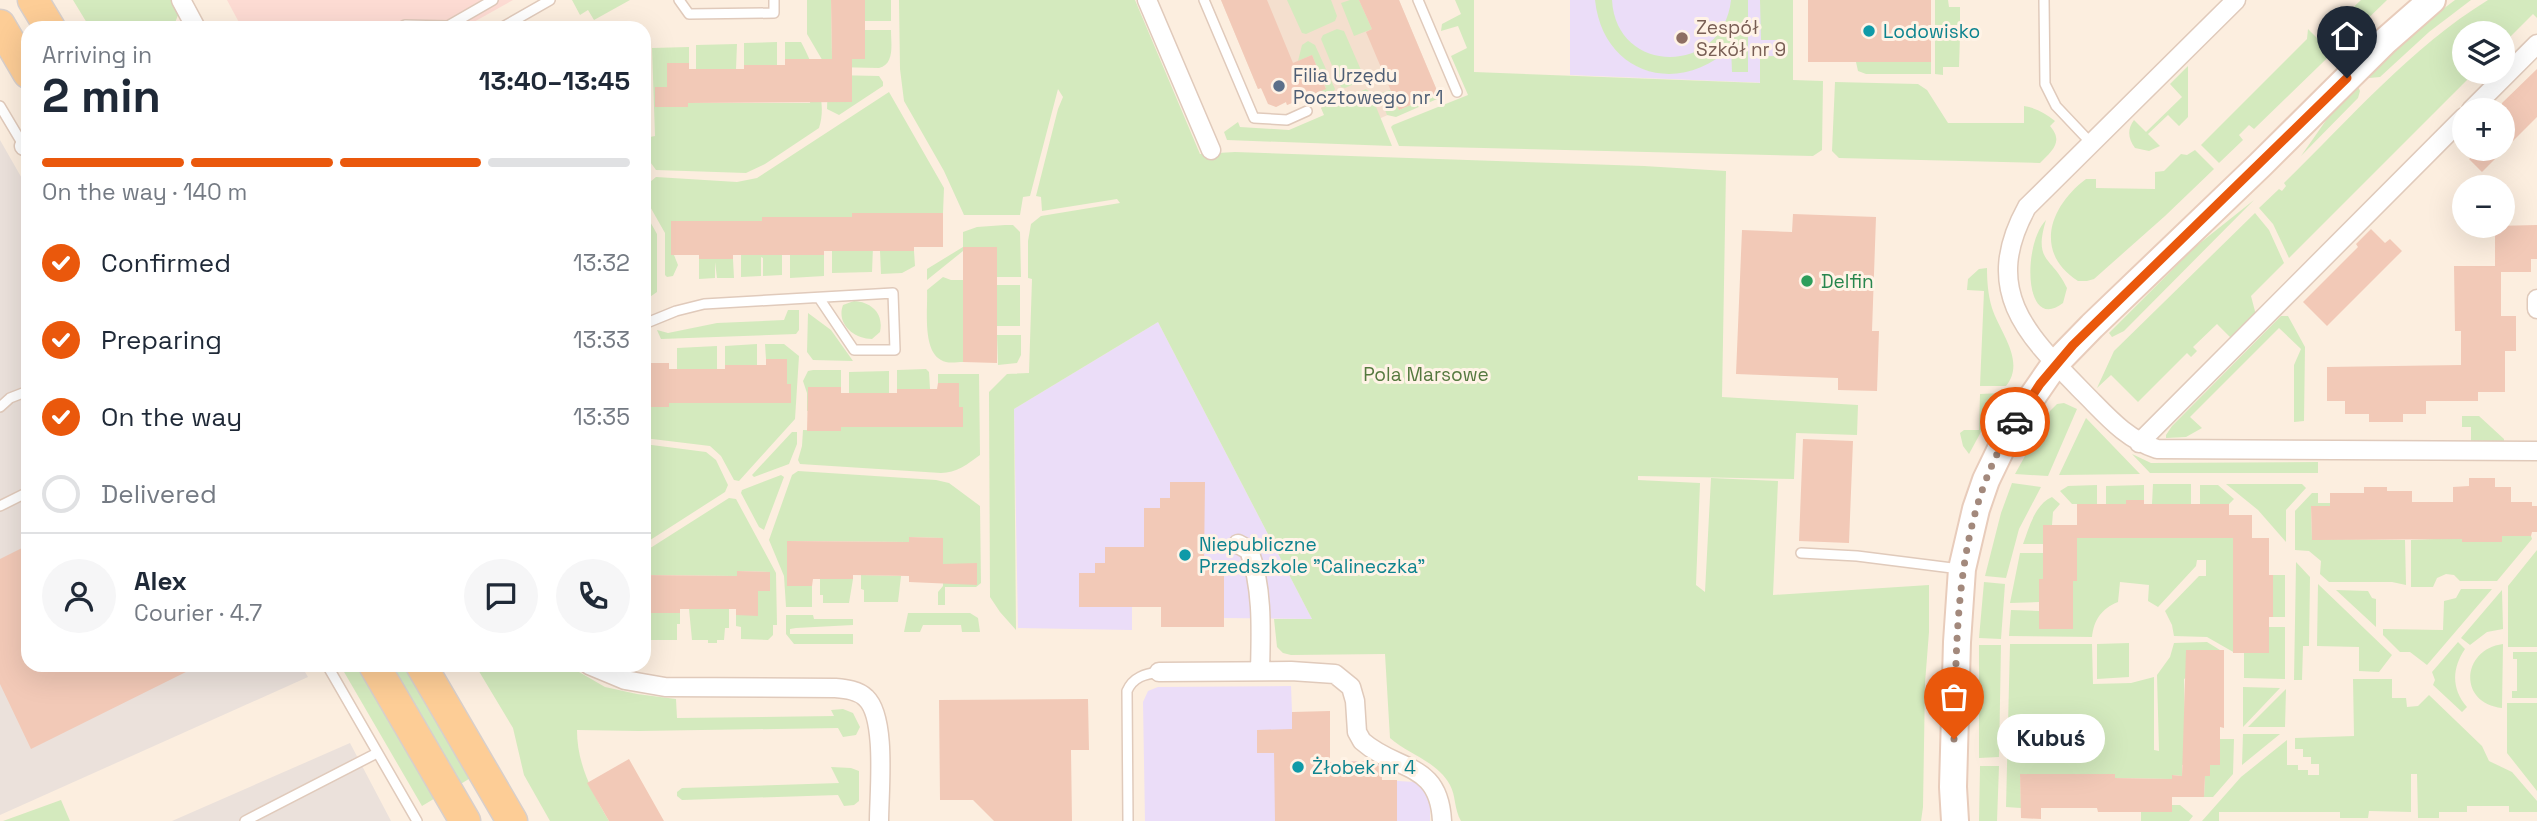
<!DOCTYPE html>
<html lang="en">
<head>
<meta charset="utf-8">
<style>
	:root { --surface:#fff; --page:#f6f6f7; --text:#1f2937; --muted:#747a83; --line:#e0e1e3; --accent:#ea580c }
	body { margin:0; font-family:"Space Grotesk",sans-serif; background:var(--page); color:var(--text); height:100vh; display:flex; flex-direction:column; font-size:26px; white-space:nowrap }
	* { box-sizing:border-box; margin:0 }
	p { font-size:23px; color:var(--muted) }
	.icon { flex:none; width:38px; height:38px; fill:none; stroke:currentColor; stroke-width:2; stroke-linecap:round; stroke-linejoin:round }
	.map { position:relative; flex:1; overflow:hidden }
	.details { position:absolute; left:21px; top:21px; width:630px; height:651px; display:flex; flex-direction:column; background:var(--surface); border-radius:21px; box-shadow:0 7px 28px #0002 }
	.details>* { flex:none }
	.tools { position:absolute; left:2452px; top:21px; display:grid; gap:14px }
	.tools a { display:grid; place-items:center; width:63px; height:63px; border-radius:50%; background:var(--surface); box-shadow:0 7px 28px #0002; font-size:35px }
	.pin { position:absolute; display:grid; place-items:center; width:60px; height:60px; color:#fff; margin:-72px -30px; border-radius:50% 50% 50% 0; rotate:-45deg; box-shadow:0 0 7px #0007 }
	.pin .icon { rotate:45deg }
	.courier { position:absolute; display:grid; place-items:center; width:70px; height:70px; margin:-35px; border:5px solid #ea580c; border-radius:50%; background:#fff; color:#222; box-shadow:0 2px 9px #0007 }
	.bubble { position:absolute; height:49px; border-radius:24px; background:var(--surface); box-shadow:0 7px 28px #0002; font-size:23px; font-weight:700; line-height:49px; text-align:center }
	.head em { font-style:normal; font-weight:700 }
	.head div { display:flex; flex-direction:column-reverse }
	.head { display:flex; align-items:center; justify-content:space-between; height:119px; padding:0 21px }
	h1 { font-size:46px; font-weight:700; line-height:52px }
	.bar { display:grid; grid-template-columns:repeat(4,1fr); gap:10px 7px; align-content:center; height:84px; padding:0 21px }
	.bar i { height:9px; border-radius:5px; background:var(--line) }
	.bar .selected { background:var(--accent) }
	.bar p { grid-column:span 4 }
	.line { display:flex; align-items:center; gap:18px; padding:0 21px; border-top:2px solid var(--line) }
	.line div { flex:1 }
	.round { display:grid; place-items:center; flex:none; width:74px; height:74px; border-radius:37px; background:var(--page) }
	ol { padding:0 21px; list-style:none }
	li { display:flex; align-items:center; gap:21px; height:77px }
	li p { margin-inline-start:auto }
	li .icon { padding:7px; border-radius:50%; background:var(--accent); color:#fff; stroke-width:4 }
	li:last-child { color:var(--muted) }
	li i { width:38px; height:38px; border:4px solid var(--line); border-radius:50% }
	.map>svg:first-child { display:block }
</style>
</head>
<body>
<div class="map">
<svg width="2537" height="821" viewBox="0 0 2537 821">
	<rect width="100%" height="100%" fill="#fceedf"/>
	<path fill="#f4dfce" d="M1221,0H1399L1438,93L1374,121L1324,114L1315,94L1287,105L1286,102L1276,107L1261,88L1258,89Z"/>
	<path fill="#fddbd3" d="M227,0H513L463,28H242Z"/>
	<path fill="#ebe1db" d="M0,140L28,189V665H301L308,677L0,815Z
		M350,743L391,821H172Z"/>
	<path fill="#ebddf8" d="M1570,0H1793V84L1570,75Z
		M1158,322L1312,619L1224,618V627H1161V607H1132V630L1018,628L1014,409Z
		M1291,686L1292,712L1322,774L1349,773V761H1381L1382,780L1415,782L1426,791L1430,804V821H1145L1143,702L1148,691L1158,687Z"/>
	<path fill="#d4eabe" d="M73,0H175L180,10L173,28H90Z
		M572,0H630L594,20L588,10L580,15Z
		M807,0H831L832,59H865V30H891C891,44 895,64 879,68L833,67L824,63L807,34Z
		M865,0H891V21H865Z
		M899,0H1135L1200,154L1235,152L1644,166L1726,171L1722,397L1858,405L1857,435L1796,433L1794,479L1638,476V480L1700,483L1696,585L1705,592L1711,478L1778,481L1773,595L1929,585V632L1925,683L1923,807L1921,821H1461C1454,809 1456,796 1450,785C1437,761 1409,755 1390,738L1385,654L1291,655L1283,653L1277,647L1274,619H1312L1158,322L1014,409L1016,630L1000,612L990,597L989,392L1007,374L1029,373L1032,279L1028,278V241L1031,224L1041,216L1120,203L1117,199L1042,211L1041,197L1036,196L1058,109L1063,97L1058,89L1030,196L1023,197L1020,215H964L944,171L904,101L900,69Z
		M1287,0H1331L1337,16L1335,21L1306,34L1302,33Z
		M1350,0H1359L1372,29L1354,36L1341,3Z
		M1455,0H1474V72L1760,83V56H1784V40H1761L1760,0H1793V80L1823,81L1822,150L1813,156L1399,146L1391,127L1393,125L1468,95L1451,56L1467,48L1458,26L1441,31L1442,24L1461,14Z
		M1595,0H1612C1616,76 1723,76 1731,0H1748V72H1732L1731,47C1679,97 1603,75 1595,0Z
		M1935,0H1948L1949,7H1960V25H1935Z
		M2361,0H2387L2254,129L2249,125L2239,135L2243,140L2219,163L2201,145L2307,39L2308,29L2319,40Z
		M2455,0H2471L2429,32L2380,77L2369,78L2368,76C2394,48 2424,23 2455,0Z
		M2488,0H2537V18L2533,14L2503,44L2502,33H2464V72H2475L2289,258L2273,224L2259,208L2279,189L2282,191L2286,186L2284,183C2349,120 2410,48 2488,0Z
		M1337,29L1344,31L1364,77L1361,81L1345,88L1341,87L1321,39L1323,35Z
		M1935,34L1960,35L1959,67H1943V75L1935,74Z
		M1308,41L1315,45L1335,89L1332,94L1318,101L1315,93L1326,88L1312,55L1298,61L1302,45Z
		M777,42V65H744V43Z
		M785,42H801C814,66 828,101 819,128L765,164L746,173L656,170L648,159L650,137L655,136L652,48L689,47V63H667V87L655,88V107H688V103H810L811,84L785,59Z
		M737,44L736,69H696V45Z
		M1856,62H1931V74H1866L1858,71Z
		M2188,66V117L2179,126L2168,115L2148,134L2160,146L2149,151L2135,148C2128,139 2127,129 2134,120L2146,132L2182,97L2170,84Z
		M832,75L879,76L883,82V86L839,115L827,109L828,78Z
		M1835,82L1918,84L1927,90L1948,123H2024V106C2036,108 2045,113 2055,121L2050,126C2064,142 2052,151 2040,163L1839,158L1832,151Z
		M2358,86L2360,91L2358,98L2301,156L2334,109Z
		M1366,89L1370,92L1392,146L1227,140L1224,132L1238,122L1240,127L1289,130L1324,115L1321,108Z
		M1390,90L1399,110L1438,93L1440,96L1437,99L1396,117L1387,115L1379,94Z
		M889,92L944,188L943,213L852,217H762V221L671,222V255H674L678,265L673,276L667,277L665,275V233L644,196V187L656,177L737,182L757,178Z
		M2195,150L2214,169L2165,216L2094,279L2087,281H2078C2033,252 2050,206 2086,179H2096V188L2155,189V172L2164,171L2181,154L2187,155Z
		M2254,200L2124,331L2112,337L2109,333L2195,247Z
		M644,211L657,234V292L644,301V285H651V252L644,251Z
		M2255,213L2269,230L2284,263L2251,296L2256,315L2231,338L2217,324L2193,347L2197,351L2191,357L2187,353L2138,402L2111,375L2097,388L2114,351Z
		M2046,220C2033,263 2052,256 2067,288L2063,303C2024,333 2022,245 2046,220Z
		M1005,225H1013L1020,232L1021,277H997V247L963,251L927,280V269L963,247V232L977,227Z
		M873,247L872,272L832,273V251H852Z
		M782,251V275L763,276V258L761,257V276L741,277V255H762Z
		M880,251H914L915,266L902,273L881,274Z
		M790,255H824V276L790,278Z
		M699,259H733L734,278H717L715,262V278L699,279Z
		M1987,268C1987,281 1988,295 1992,308C2000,333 2026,361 2006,386H1980L1984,291L1967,290L1968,279L1979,269Z
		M943,277L951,280H963V362C956,362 947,364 941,360C922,350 928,309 927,290Z
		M997,285H1020V326H997Z
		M854,301C872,302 884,314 880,332L872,339C854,339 836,324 843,305Z
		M788,310H799V330L796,334L661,339L657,330L668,333L717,323L784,320Z
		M808,313L831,330L853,361L813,360L807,352Z
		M2281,316H2288L2305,347L2304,421L2294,422V365L2301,349L2279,328L2190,417L2202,428L2186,437L2166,438V435L2172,426Z
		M997,335H1021V355L1017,363L998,365Z
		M757,344V365H725V346Z
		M765,344H784L799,356L795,419L739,481L734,480L721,456L710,446L644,438V407H668L669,403H791V384H787V360L766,359Z
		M717,346V369H677V348Z
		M926,369L929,372L930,389H897V370Z
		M813,370H841V387H820V411H807V393L803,381L808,371Z
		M889,371V393H849V372Z
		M938,374H979L980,455C968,464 956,473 941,473L800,464L798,460L802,446L803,430L841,431V427H963V408L959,407V383H938Z
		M2002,393L1969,454L1963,446L1960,433L1964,430H1979L1980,394Z
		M2064,403L2077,409L2048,476L2015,474L2050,411L2057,404Z
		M2462,416H2479L2504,439V442H2471V427H2462Z
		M2086,418L2140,474L2059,475Z
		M792,432H797V444L789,464L754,477L752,475Z
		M644,444L706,452L716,460L728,485L725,492L644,544Z
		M2132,454L2151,463L2318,462V473H2150Z
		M798,471L936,480L949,483L980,506L981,583L976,587H945V605H938V592L943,586L942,538L909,537V542L787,541V561L791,585L812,586V607H786L784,576L769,540L792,475Z
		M781,475L784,477L764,530L759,527L741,493L742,490Z
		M2012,483L2041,487L2019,529L2006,578L1985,576L2001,513Z
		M2153,484H2191V504H2152Z
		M2226,484H2302L2306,488L2286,510V542L2258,510Z
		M2097,485V504H2072L2060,491L2068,486Z
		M2144,485V500L2126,504H2106V486Z
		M2200,485H2218L2234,499L2229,504H2200Z
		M2312,493H2318V503H2330V506H2311L2312,539L2405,540L2406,585L2392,582H2329L2320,574L2321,561L2309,551L2295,550V511Z
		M2052,497L2060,504L2053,512L2052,525H2043V544H2023C2029,528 2035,504 2052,497Z
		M729,498L736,499L776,573L777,625H773V635L768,640L741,639V627L736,626V615H758V591H770V572L737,571V576L644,575V552Z
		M2502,536H2531L2532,539L2497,581H2460L2454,575L2446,574L2437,578L2433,587H2411V540Z
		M2077,538H2235V653L2207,637L2174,636L2172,625L2165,611L2199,576H2206V560H2197L2196,566L2158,607L2148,601L2149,585L2120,582L2118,602C2101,609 2094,620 2092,637L2009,636L2011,610L2039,611V629H2073V581L2077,580Z
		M2537,550V647H2508V586Z
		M2020,553H2043V579L2039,602L2010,603Z
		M2296,562L2310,577L2309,646H2303L2302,680H2294Z
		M861,575L901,576L898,602H864V590L861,589Z
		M2273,575H2285V617H2273Z
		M820,579H853L849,603H823V595H820Z
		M1984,582L2005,584L2001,639L1979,638Z
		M2318,584L2392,655L2379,672L2359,671V647L2317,646Z
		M2461,589H2492L2427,665L2410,652H2400L2383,635V629L2443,630L2444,601L2456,598Z
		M2336,590L2368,591L2372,598L2376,599V627Z
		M2502,590L2503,629L2487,632L2470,645L2461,638Z
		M689,609H729V628H725L724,640H717V643H708V640H692Z
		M649,613H680V624H677V640H651Z
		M908,613H970L978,618L980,632H962L961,625H923L920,632H904Z
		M786,615H813L814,619H853V625L796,628L790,629V634H853V644H794L786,634Z
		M2269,627H2285V679L2244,678V653H2269Z
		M2207,642L2220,650H2186V678L2184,679L2186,765H2182V776L2173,775L2172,779L2115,778V775H2020L2021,808L2006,807L2010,644H2092L2093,684L2131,683L2154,677V750L2159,751L2157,675L2170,657L2174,643Z
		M2458,642L2465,649C2452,668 2451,689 2467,707L2462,712L2433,685L2435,680L2432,672Z
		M2129,643V677L2097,679V644Z
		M2503,644L2502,708C2457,703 2462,649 2503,644Z
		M1979,645H2001L1999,757L1979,758Z
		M2513,652H2537V698H2512V691H2517V659H2513Z
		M340,665H360L437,797L422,806Z
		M389,665H407L472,777L459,785Z
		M481,665H567L605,687L637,694L676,699L677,718L834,716L831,710L843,709L853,713L860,727L856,735L843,737L838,728L639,731L577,730C577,764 592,792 609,821H550L524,775L513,728L477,668Z
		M2353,679H2392V698H2406L2407,707L2418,706L2429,695L2482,746L2489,761L2512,772L2537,801V812H2509V806H2467V812H2439V818H2418L2417,774H2411V812L2369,811L2368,818H2340V812H2219V821H2202L2241,777L2287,740V765H2298V770H2308V775H2319V764H2311V757H2303V749H2295V738L2354,736Z
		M2243,687L2280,688L2243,727Z
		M2286,689L2285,727H2248Z
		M2507,703H2537V791L2507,753Z
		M2243,734H2280L2242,765Z
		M2220,739H2234L2233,774L2213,797H2204L2205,776L2210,775V765H2220Z
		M1980,766H1999L1997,821H1979Z
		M831,767L851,768L859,771V801L854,805L844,806L838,795L682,800L677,796V792L682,788L839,783Z
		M61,800L70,821H3Z
		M2172,805H2180L2193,816L2189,821H2141V812H2171Z"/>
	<path fill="#f2c9b7" d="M831,0H865V59H852V102L688,103V107H655V87H667V63H689V69H744V65H785V59H832Z
		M1221,0H1267L1293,63L1312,55L1326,89L1287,105L1286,102L1276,107L1268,104L1261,88L1258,89Z
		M1359,0H1399L1438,93L1399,110L1366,32L1372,29Z
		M1808,0H1931V62H1808Z
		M2537,69V117L2482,172L2469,159L2480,149H2502V103Z
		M852,213H943V247H914V251H824V255H733V259H699V255H671V221H762V217H852Z
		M1793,214L1876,217L1872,331H1879L1877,391L1838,390V378L1736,374L1742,230L1792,232Z
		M2537,225V259H2531V272H2501V316H2516V351H2505V392H2478V401H2426V414H2403V422H2369V414H2345V401H2327V367L2461,365V331H2455L2454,266H2495V226Z
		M2371,229L2385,243L2390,239L2402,251L2327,326L2303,302L2358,247L2356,244Z
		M963,247H997V363L963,362Z
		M766,359H787V384H791V403H669V407H644L647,363H669V369H725V365H766Z
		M938,383H959V407H963V427H841V431H807L808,387H841V393H897V389H937Z
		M1803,439L1853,441L1849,543L1799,541Z
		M2469,478H2495V487H2511V502H2532V506H2537V532H2532L2531,536H2502V542H2462V539L2312,540L2311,506H2330V493H2364V487H2387V491H2412V502H2453V487L2469,486Z
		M1170,482H1205L1204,564L1224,565V627H1161V607H1079V573H1095V563H1105V547H1144V508H1160V498H1170Z
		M2126,500H2144V504H2229V515H2252V538H2269V575H2273V617H2269V653H2233V538H2077V581H2073V629H2039V579H2043V525H2077V504H2126Z
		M909,537L943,538V564L977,563V585L909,582V576L853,575V579H813L812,586H787V541L909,542Z
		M28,545V665H200L31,749L0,684V559Z
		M737,571L770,572V591H758V616L736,615V609H680V613H644V575L737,576Z
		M2186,650H2224V728L2220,727V765H2210V776H2205L2204,797H2172V812H2098L2097,808H2041V819L2021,818L2020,774H2115V778L2172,779V775L2182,776Z
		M1088,699L1089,750H1071L1072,821H994L973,800H940L939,700Z
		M1330,711V762L1370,761L1381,767L1382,780H1397V821H1275L1274,753H1257V730L1292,729V712Z
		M629,759L664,821H609L587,783Z"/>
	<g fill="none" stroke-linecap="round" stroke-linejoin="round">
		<defs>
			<path id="lane" d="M679,0L689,14L774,13V0
				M1204,0L1254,118L1287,120L1307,111
				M1418,0L1457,92
				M2044,0L2045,84L2056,106L2091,143
				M400,28L405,25L448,26L493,0
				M501,28L550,0
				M0,106L25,148
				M644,324L676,311L704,304L893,293L895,350H854L819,298
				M0,407L10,398L28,391
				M0,506L28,492
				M1801,553L1857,556L1960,569
				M327,665L417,821
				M245,821L377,753
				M1128,821L1127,691C1133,677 1145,674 1159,672"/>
			<path id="street" d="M181,0L196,28
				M1147,0L1211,150
				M2236,0L2027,207C1980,292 2028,336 2085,394C2107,416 2126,439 2157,449L2537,451
				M2471,110L2537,44
				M24,146L28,144
				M2537,299V309
				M2139,443L2464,117
				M1238,544L1249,550C1263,588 1261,631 1260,671
				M589,665L625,680L665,687L835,688C846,689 858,690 866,698C887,718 879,792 879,821
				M1159,672L1291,671L1335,674L1351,687L1355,701L1357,732L1362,741C1397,772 1439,761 1442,821"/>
			<path id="secondary" d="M1955,821L1953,787L1957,642L1962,569L1976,509L1986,480L2012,426L2055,364L2092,326L2260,165L2384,42L2432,0"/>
			<path id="primary" d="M33,0L50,28
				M0,25L28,73
				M374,665L465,821
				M421,665L512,821"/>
		</defs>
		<use href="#lane" stroke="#e0cabb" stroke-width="12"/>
		<use href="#street" stroke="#e0cabb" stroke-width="21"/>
		<use href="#secondary" stroke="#e8ccbb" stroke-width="30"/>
		<use href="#primary" stroke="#d8cfcb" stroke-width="33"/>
		<use href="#lane" stroke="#fff" stroke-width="9"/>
		<use href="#street" stroke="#fff" stroke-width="18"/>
		<use href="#secondary" stroke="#fff" stroke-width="26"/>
		<use href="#primary" stroke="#fdcd96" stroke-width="30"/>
	</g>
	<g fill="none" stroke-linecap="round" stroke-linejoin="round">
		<path stroke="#a3897c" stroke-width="7" stroke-dasharray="0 12.6" d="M1954,739C1957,630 1954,517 2015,422"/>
		<path stroke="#ea580c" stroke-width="9" d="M2015,422L2040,384L2073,345L2347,78"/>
	</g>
	<g fill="#0f9aa8" stroke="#fff3e6" stroke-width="2.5">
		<circle cx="1869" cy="31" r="7"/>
		<circle cx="1185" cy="555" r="7"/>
		<circle cx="1298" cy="767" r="7"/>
	</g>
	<circle fill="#8d6e63" stroke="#fff3e6" stroke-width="2.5" cx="1682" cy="38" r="7"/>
	<circle fill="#5c6f8a" stroke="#fff3e6" stroke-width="2.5" cx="1279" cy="86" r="7"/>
	<circle fill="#2e9e5b" stroke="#fff3e6" stroke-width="2.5" cx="1807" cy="281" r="7"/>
	<g text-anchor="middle" stroke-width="6" stroke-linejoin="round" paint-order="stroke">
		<g font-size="19" fill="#785e54" stroke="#fff3e6" text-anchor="start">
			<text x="1696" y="34">Zespół<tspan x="1696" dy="22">Szkół nr 9</tspan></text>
		</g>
		<g font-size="19" fill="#0d838f" stroke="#fff3e6" text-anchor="start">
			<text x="1883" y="38">Lodowisko</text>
			<text x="1199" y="551">Niepubliczne<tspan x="1199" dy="22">Przedszkole "Calineczka"</tspan></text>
			<text x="1312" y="774">Żłobek nr 4</text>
		</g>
		<g font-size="19" fill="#4e5e75" stroke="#fff3e6" text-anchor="start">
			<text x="1293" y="82">Filia Urzędu<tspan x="1293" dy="22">Pocztowego nr 1</tspan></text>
		</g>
		<g font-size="19" fill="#27864d" stroke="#fff3e6" text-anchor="start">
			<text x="1821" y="288">Delfin</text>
		</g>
		<g font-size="19" fill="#55793f" stroke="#fff3e6">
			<text x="1426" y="381">Pola Marsowe</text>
		</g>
	</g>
</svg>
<div class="tools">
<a><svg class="icon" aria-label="layers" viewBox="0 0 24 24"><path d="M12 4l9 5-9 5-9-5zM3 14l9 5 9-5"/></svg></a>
<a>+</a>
<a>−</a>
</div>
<div class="pin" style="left:1954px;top:739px;background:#ea580c"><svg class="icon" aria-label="bag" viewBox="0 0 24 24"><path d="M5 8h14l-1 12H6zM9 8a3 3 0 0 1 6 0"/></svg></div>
<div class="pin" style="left:2347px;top:78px;background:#1f2937"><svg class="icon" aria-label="home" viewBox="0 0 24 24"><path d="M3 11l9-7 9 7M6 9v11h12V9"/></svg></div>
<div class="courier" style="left:2015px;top:422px"><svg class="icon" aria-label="car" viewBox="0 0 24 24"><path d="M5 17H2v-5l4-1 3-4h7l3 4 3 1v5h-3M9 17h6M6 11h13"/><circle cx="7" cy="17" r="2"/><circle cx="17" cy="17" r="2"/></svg></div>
<div class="bubble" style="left:1997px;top:714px;width:108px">Kubuś</div>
<section class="details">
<div class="head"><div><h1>2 min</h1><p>Arriving in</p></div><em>13:40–13:45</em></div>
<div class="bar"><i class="selected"></i><i class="selected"></i><i class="selected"></i><i></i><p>On the way · 140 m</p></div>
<ol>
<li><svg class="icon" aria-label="check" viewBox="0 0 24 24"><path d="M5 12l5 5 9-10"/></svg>Confirmed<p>13:32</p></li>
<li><svg class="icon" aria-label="check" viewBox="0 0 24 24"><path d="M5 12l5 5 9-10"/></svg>Preparing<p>13:33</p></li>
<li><svg class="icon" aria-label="check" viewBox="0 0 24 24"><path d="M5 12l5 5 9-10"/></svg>On the way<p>13:35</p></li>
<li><i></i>Delivered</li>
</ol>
<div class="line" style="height:126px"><a class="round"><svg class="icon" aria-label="person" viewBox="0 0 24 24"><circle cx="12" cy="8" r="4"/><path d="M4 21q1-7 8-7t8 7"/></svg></a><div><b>Alex</b><p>Courier · 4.7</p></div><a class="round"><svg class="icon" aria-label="chat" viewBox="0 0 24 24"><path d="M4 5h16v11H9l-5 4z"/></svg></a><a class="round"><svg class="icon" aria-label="phone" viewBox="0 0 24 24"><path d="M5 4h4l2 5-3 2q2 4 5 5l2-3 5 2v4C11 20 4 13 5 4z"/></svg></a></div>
</section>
</div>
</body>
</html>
